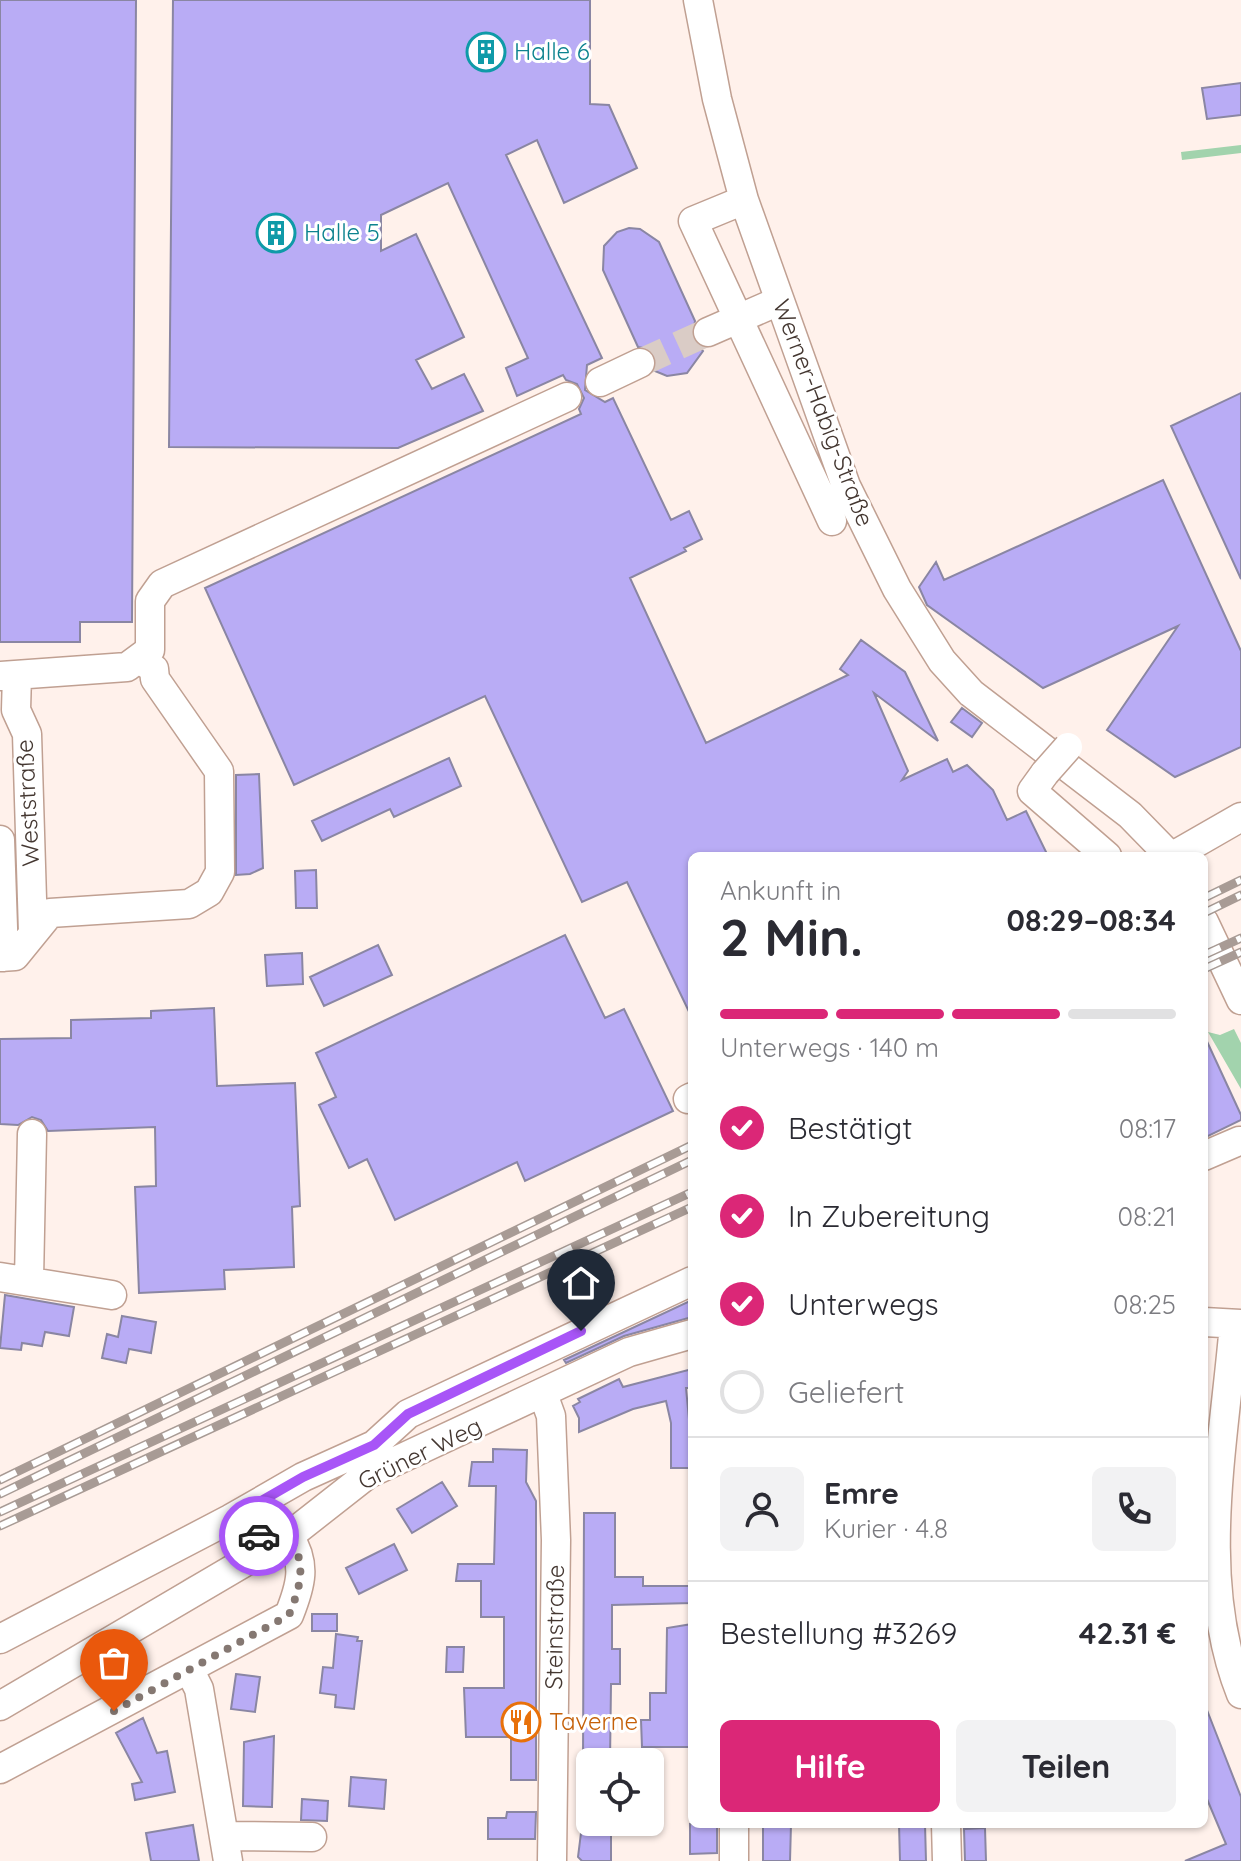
<!DOCTYPE html>
<html lang="de">
<head>
<meta charset="utf-8">
<style>
	:root { --surface:#fff; --page:#f2f2f3; --text:#2b2b33; --muted:#7c7c81; --line:#e1e1e2; --accent:#db2777 }
	body { margin:0; font-family:Quicksand,sans-serif; background:var(--page); color:var(--text); height:100vh; display:flex; flex-direction:column; font-size:30px; white-space:nowrap }
	* { box-sizing:border-box; margin:0 }
	p { font-size:26px; color:var(--muted) }
	.icon { flex:none; width:44px; height:44px; fill:none; stroke:currentColor; stroke-width:2; stroke-linecap:round; stroke-linejoin:round }
	.map { position:relative; flex:1; overflow:hidden }
	.sheet { position:absolute; left:688px; top:852px; width:520px; height:976px; display:flex; flex-direction:column; background:var(--surface); border-radius:12px; box-shadow:0 2px 6px #0004 }
	.sheet>* { flex:none }
	.controls { position:absolute; left:576px; top:1748px; display:grid; gap:16px }
	.controls a { display:grid; place-items:center; width:88px; height:88px; border-radius:12px; background:var(--surface); box-shadow:0 2px 6px #0004; font-size:40px }
	.pin { position:absolute; display:grid; place-items:center; width:68px; height:68px; color:#fff; margin:-82px -34px; border-radius:50% 50% 50% 0; rotate:-45deg; box-shadow:0 0 8px #0007 }
	.pin .icon { rotate:45deg }
	.courier { position:absolute; display:grid; place-items:center; width:80px; height:80px; margin:-40px; border:6px solid #a855f7; border-radius:50%; background:#fff; color:#222; box-shadow:0 2px 10px #0007 }
	.summary em { font-style:normal; font-weight:700 }
	.summary div { display:flex; flex-direction:column-reverse }
	.summary { display:flex; align-items:center; justify-content:space-between; height:136px; padding:0 32px }
	h1 { font-size:52px; font-weight:700; line-height:60px }
	.bar { display:grid; grid-template-columns:repeat(4,1fr); gap:12px 8px; align-content:center; height:96px; padding:0 32px }
	.bar i { height:10px; border-radius:6px; background:var(--line) }
	.bar .active { background:var(--accent) }
	.bar p { grid-column:span 4 }
	.line { display:flex; align-items:center; gap:20px; padding:0 32px; border-top:2px solid var(--line) }
	.line div { flex:1 }
	.round { display:grid; place-items:center; flex:none; width:84px; height:84px; border-radius:12px; background:var(--page) }
	ol { padding:0 32px; list-style:none }
	li { display:flex; align-items:center; gap:24px; height:88px }
	li p { margin-inline-start:auto }
	li .icon { padding:8px; border-radius:50%; background:var(--accent); color:#fff; stroke-width:4 }
	li:last-child { color:var(--muted) }
	li i { width:44px; height:44px; border:4px solid var(--line); border-radius:50% }
	.primary-button { display:flex; gap:16px; margin-top:auto; padding:16px 32px }
	.primary-button a { flex:1; height:92px; border-radius:12px; background:var(--accent); color:#fff; font-size:32px; font-weight:700; line-height:92px; text-align:center }
	.primary-button a+a { background:var(--page); color:var(--text) }
	.map>svg:first-child { display:block }
</style>
</head>
<body>
<div class="map">
<svg width="1241" height="1861" viewBox="0 0 1241 1861">
	<rect width="100%" height="100%" fill="#fff1eb"/>
	<path fill="#a2d3ad" d="M1241,145V153L1182,160L1181,152Z
		M1234,1029L1241,1043V1089L1208,1032L1220,1035Z"/>
	<path fill="#b9acf5" stroke="#8a86a3" stroke-width="2" d="M0,0H136L132,622H80V642H0Z
		M173,0H590V104L609,105L637,168L564,203L537,140L506,155L602,358L587,365L585,390L605,402L613,398L671,520L689,511L702,539L684,548L686,551L630,578L706,743L848,675L840,669L861,640L905,672L938,741L874,693L908,771L902,780L947,759L953,772L967,765L993,790L1007,820L1026,811L1048,856H692V1018L627,882L582,902L485,696L294,785L205,588L581,414L579,409L584,398L577,384L566,380L563,375L517,396L506,368L528,358L448,183L381,215V251L416,234L464,337L416,360L432,389L464,374L483,411L398,448L169,447Z
		M1241,83V115L1207,119L1202,88Z
		M629,228L640,229L659,242L695,321L692,338L703,351L687,373L667,376L655,371V355L649,349L638,347L603,270L604,246L617,232Z
		M1241,393V579L1171,426Z
		M1163,480L1241,651V747L1175,777L1107,730L1178,626L1043,688L927,605L919,587L936,562L944,580Z
		M962,708L982,723L972,737L951,722Z
		M449,758L461,786L394,817L390,809L322,841L312,821Z
		M259,774L263,868L250,874L236,875V775Z
		M316,870L317,908H296L295,871Z
		M565,935L605,1018L624,1009L673,1111L525,1181L517,1162L395,1220L367,1159L349,1168L319,1105L336,1097L316,1053Z
		M378,945L392,975L324,1006L310,977Z
		M302,953L303,984L267,986L265,955Z
		M214,1008L217,1086L295,1083L300,1206L292,1207L294,1267L224,1270L225,1289L139,1293L135,1187L156,1186L155,1127L48,1131L41,1120L32,1117L18,1125L0,1124V1039L71,1038V1020L151,1018V1011Z
		M1204,1035L1241,1115V1120L1204,1138Z
		M5,1295L74,1307L69,1336L45,1332L42,1346L22,1343L21,1350L0,1348Z
		M692,1300V1317L624,1336L566,1363L564,1360Z
		M122,1316L156,1322L151,1353L129,1349L126,1363L102,1358L107,1334L118,1337Z
		M692,1369V1388H686L689,1419H692V1468H671V1423L666,1401L633,1409L579,1432V1418L573,1406L580,1402L578,1399L619,1379L623,1387Z
		M493,1449L527,1450L526,1482L536,1501V1780H511V1737H466L464,1688H504V1617H481V1581H456L458,1564H494L496,1486H469L472,1462H493Z
		M442,1482L457,1506L412,1533L397,1509Z
		M584,1513H615V1577H643V1586H692V1603L612,1605V1649H620V1684H611L610,1762H583Z
		M394,1544L407,1570L359,1594L346,1568Z
		M312,1614H337V1631H312Z
		M692,1624V1747H642L641,1720H650V1693H666L667,1628Z
		M336,1634L358,1637L357,1641H362L354,1709L335,1707L336,1695L320,1693L323,1667L333,1668Z
		M447,1647H464L463,1672H446Z
		M236,1674L260,1677L255,1712L231,1709Z
		M1205,1705L1241,1797V1861H1185L1226,1844L1204,1792Z
		M143,1718L157,1753L167,1751L175,1792L135,1800L132,1784L142,1782L116,1733Z
		M274,1736L272,1807L243,1806L244,1742Z
		M351,1777L386,1780L384,1809L349,1806Z
		M302,1799L328,1801L327,1821L301,1820Z
		M507,1812H536L535,1839H488V1818H506Z
		M690,1824H717V1853L690,1854Z
		M763,1824H791L790,1861H763Z
		M899,1824H925L926,1861H900Z
		M193,1825L199,1861H151L146,1833Z
		M582,1825H611V1861H582L578,1857Z
		M985,1828L986,1861H965L964,1829Z"/>
	<g fill="none" stroke-linecap="round" stroke-linejoin="round">
		<path stroke="#daccc6" stroke-width="28" stroke-dasharray="28 14" stroke-linecap="butt" d="M640,363L708,332"/>
		<defs>
			<path id="minor" d="M698,0L717,99L744,200L846,486L897,589L942,661L971,693L1130,815L1170,856
				M744,200L693,221L832,521
				M708,332L779,301
				M600,382L640,363
				M17,675L16,710L27,734L33,932
				M0,676L127,667L150,650V601L162,584L567,397
				M1045,773L1032,791L1107,856
				M0,840L4,957
				M1173,856L1241,817
				M1204,922L1241,1000
				M0,957L15,956L50,913L189,904L209,892L220,872L219,771L155,679L154,669L141,660
				M688,1099L692,1097
				M1204,1156L1239,1141
				M0,1277L112,1295
				M29,1280L32,1134
				M1204,1322L1241,1324
				M1234,1324C1224,1445 1195,1579 1241,1694
				M543,1394L551,1416L556,1540L552,1861
				M0,1639L230,1519L303,1477L374,1445L408,1414L692,1281
				M190,1671L199,1689L228,1861
				M0,1706L289,1536L368,1474L629,1352L692,1334
				M0,1769L289,1615C301,1585 307,1564 289,1536
				M734,1824V1861
				M946,1824L947,1861
				M224,1836L312,1837"/>
		</defs>
		<use href="#minor" stroke="#c0a092" stroke-width="31"/>
		<use href="#minor" stroke="#fff" stroke-width="28"/>
		<defs>
			<path id="rail" d="M1204,898L1241,880
				M1204,913L1241,895
				M1204,955L1241,938
				M1204,969L1241,952
				M0,1480L692,1145
				M0,1494L692,1160
				M0,1512L692,1192
				M0,1526L692,1207"/>
		</defs>
		<use href="#rail" stroke="#a89b95" stroke-width="9"/>
		<use href="#rail" stroke="#fff" stroke-width="6" stroke-dasharray="18" stroke-linecap="butt"/>
		<defs>
			<path id="minor-bridge" d="M1045,773L1068,747"/>
		</defs>
		<use href="#minor-bridge" stroke="#c0a092" stroke-width="31" stroke-linecap="butt"/>
		<use href="#minor-bridge" stroke="#fff" stroke-width="28"/>
	</g>
	<g fill="none" stroke-linecap="round" stroke-linejoin="round">
		<path stroke="#857872" stroke-width="8" stroke-dasharray="0 14.4" d="M114,1711L289,1615C301,1585 307,1564 289,1536L266,1550L259,1536"/>
		<path stroke="#a855f7" stroke-width="10" d="M259,1536L230,1519L303,1477L374,1445L408,1414L581,1331"/>
	</g>
	<defs>
		<symbol id="building-ring" viewBox="-11 -11 22 22"><circle r="9.5" fill="#fff" stroke="#0f9aa8" stroke-width="1.5"/><path d="M-4-6H4V6H1V3H-1V6H-4ZM-2.5-4.3h1.7v1.8h-1.7ZM.8-4.3h1.7v1.8H.8ZM-2.5-1h1.7V.8h-1.7ZM.8-1h1.7V.8H.8Z" fill="#0f9aa8"/></symbol>
		<symbol id="restaurant-ring" viewBox="-11 -11 22 22"><circle r="9.5" fill="#fff" stroke="#e8710a" stroke-width="1.5"/><path d="M-5-6h1v4h1v-4h1v4h1v-4h1v5L-1.5 .5V6h-2V.5L-5-1ZM5-6V6H3V1.5H1.5Q1.5-4 5-6Z" fill="#e8710a"/></symbol>
	</defs>
	<g fill-rule="evenodd">
		<use href="#building-ring" x="464" y="30" width="44" height="44"/>
		<use href="#building-ring" x="254" y="211" width="44" height="44"/>
		<use href="#restaurant-ring" x="499" y="1700" width="44" height="44"/>
	</g>
	<g text-anchor="middle" stroke-width="6" stroke-linejoin="round" paint-order="stroke">
		<g font-size="24" fill="#0d838f" stroke="#fff" text-anchor="start">
			<text x="514" y="60">Halle 6</text>
			<text x="304" y="241">Halle 5</text>
		</g>
		<g font-size="24" fill="#443731" stroke="#fff">
			<text transform="translate(823 413) rotate(69)" y="8">Werner-Habig-Straße</text>
			<text transform="translate(28 803) rotate(-93)" y="8">Weststraße</text>
			<text transform="translate(420 1454) rotate(-26)" y="8">Grüner Weg</text>
			<text transform="translate(555 1627) rotate(-89)" y="8">Steinstraße</text>
		</g>
		<g font-size="24" fill="#c56008" stroke="#fff" text-anchor="start">
			<text x="549" y="1730">Taverne</text>
		</g>
	</g>
</svg>
<div class="controls">
<a><svg class="icon" aria-label="locate" viewBox="0 0 24 24"><circle cx="12" cy="12" r="6"/><path d="M12 2v4M12 18v4M2 12h4M18 12h4"/></svg></a>
</div>
<div class="pin" style="left:114px;top:1711px;background:#ea580c"><svg class="icon" aria-label="bag" viewBox="0 0 24 24"><path d="M5 8h14l-1 12H6zM9 8a3 3 0 0 1 6 0"/></svg></div>
<div class="pin" style="left:581px;top:1331px;background:#1f2937"><svg class="icon" aria-label="home" viewBox="0 0 24 24"><path d="M3 11l9-7 9 7M6 9v11h12V9"/></svg></div>
<div class="courier" style="left:259px;top:1536px"><svg class="icon" aria-label="car" viewBox="0 0 24 24"><path d="M5 17H2v-5l4-1 3-4h7l3 4 3 1v5h-3M9 17h6M6 11h13"/><circle cx="7" cy="17" r="2"/><circle cx="17" cy="17" r="2"/></svg></div>
<section class="sheet">
<div class="summary"><div><h1>2 Min.</h1><p>Ankunft in</p></div><em>08:29–08:34</em></div>
<div class="bar"><i class="active"></i><i class="active"></i><i class="active"></i><i></i><p>Unterwegs · 140 m</p></div>
<ol>
<li><svg class="icon" aria-label="check" viewBox="0 0 24 24"><path d="M5 12l5 5 9-10"/></svg>Bestätigt<p>08:17</p></li>
<li><svg class="icon" aria-label="check" viewBox="0 0 24 24"><path d="M5 12l5 5 9-10"/></svg>In Zubereitung<p>08:21</p></li>
<li><svg class="icon" aria-label="check" viewBox="0 0 24 24"><path d="M5 12l5 5 9-10"/></svg>Unterwegs<p>08:25</p></li>
<li><i></i>Geliefert</li>
</ol>
<div class="line" style="height:144px"><a class="round"><svg class="icon" aria-label="person" viewBox="0 0 24 24"><circle cx="12" cy="8" r="4"/><path d="M4 21q1-7 8-7t8 7"/></svg></a><div><b>Emre</b><p>Kurier · 4.8</p></div><a class="round"><svg class="icon" aria-label="phone" viewBox="0 0 24 24"><path d="M5 4h4l2 5-3 2q2 4 5 5l2-3 5 2v4C11 20 4 13 5 4z"/></svg></a></div>
<div class="line" style="height:104px"><div>Bestellung #3269</div><b>42.31 €</b></div>
<div class="primary-button"><a>Hilfe</a><a>Teilen</a></div>
</section>
</div>
</body>
</html>
